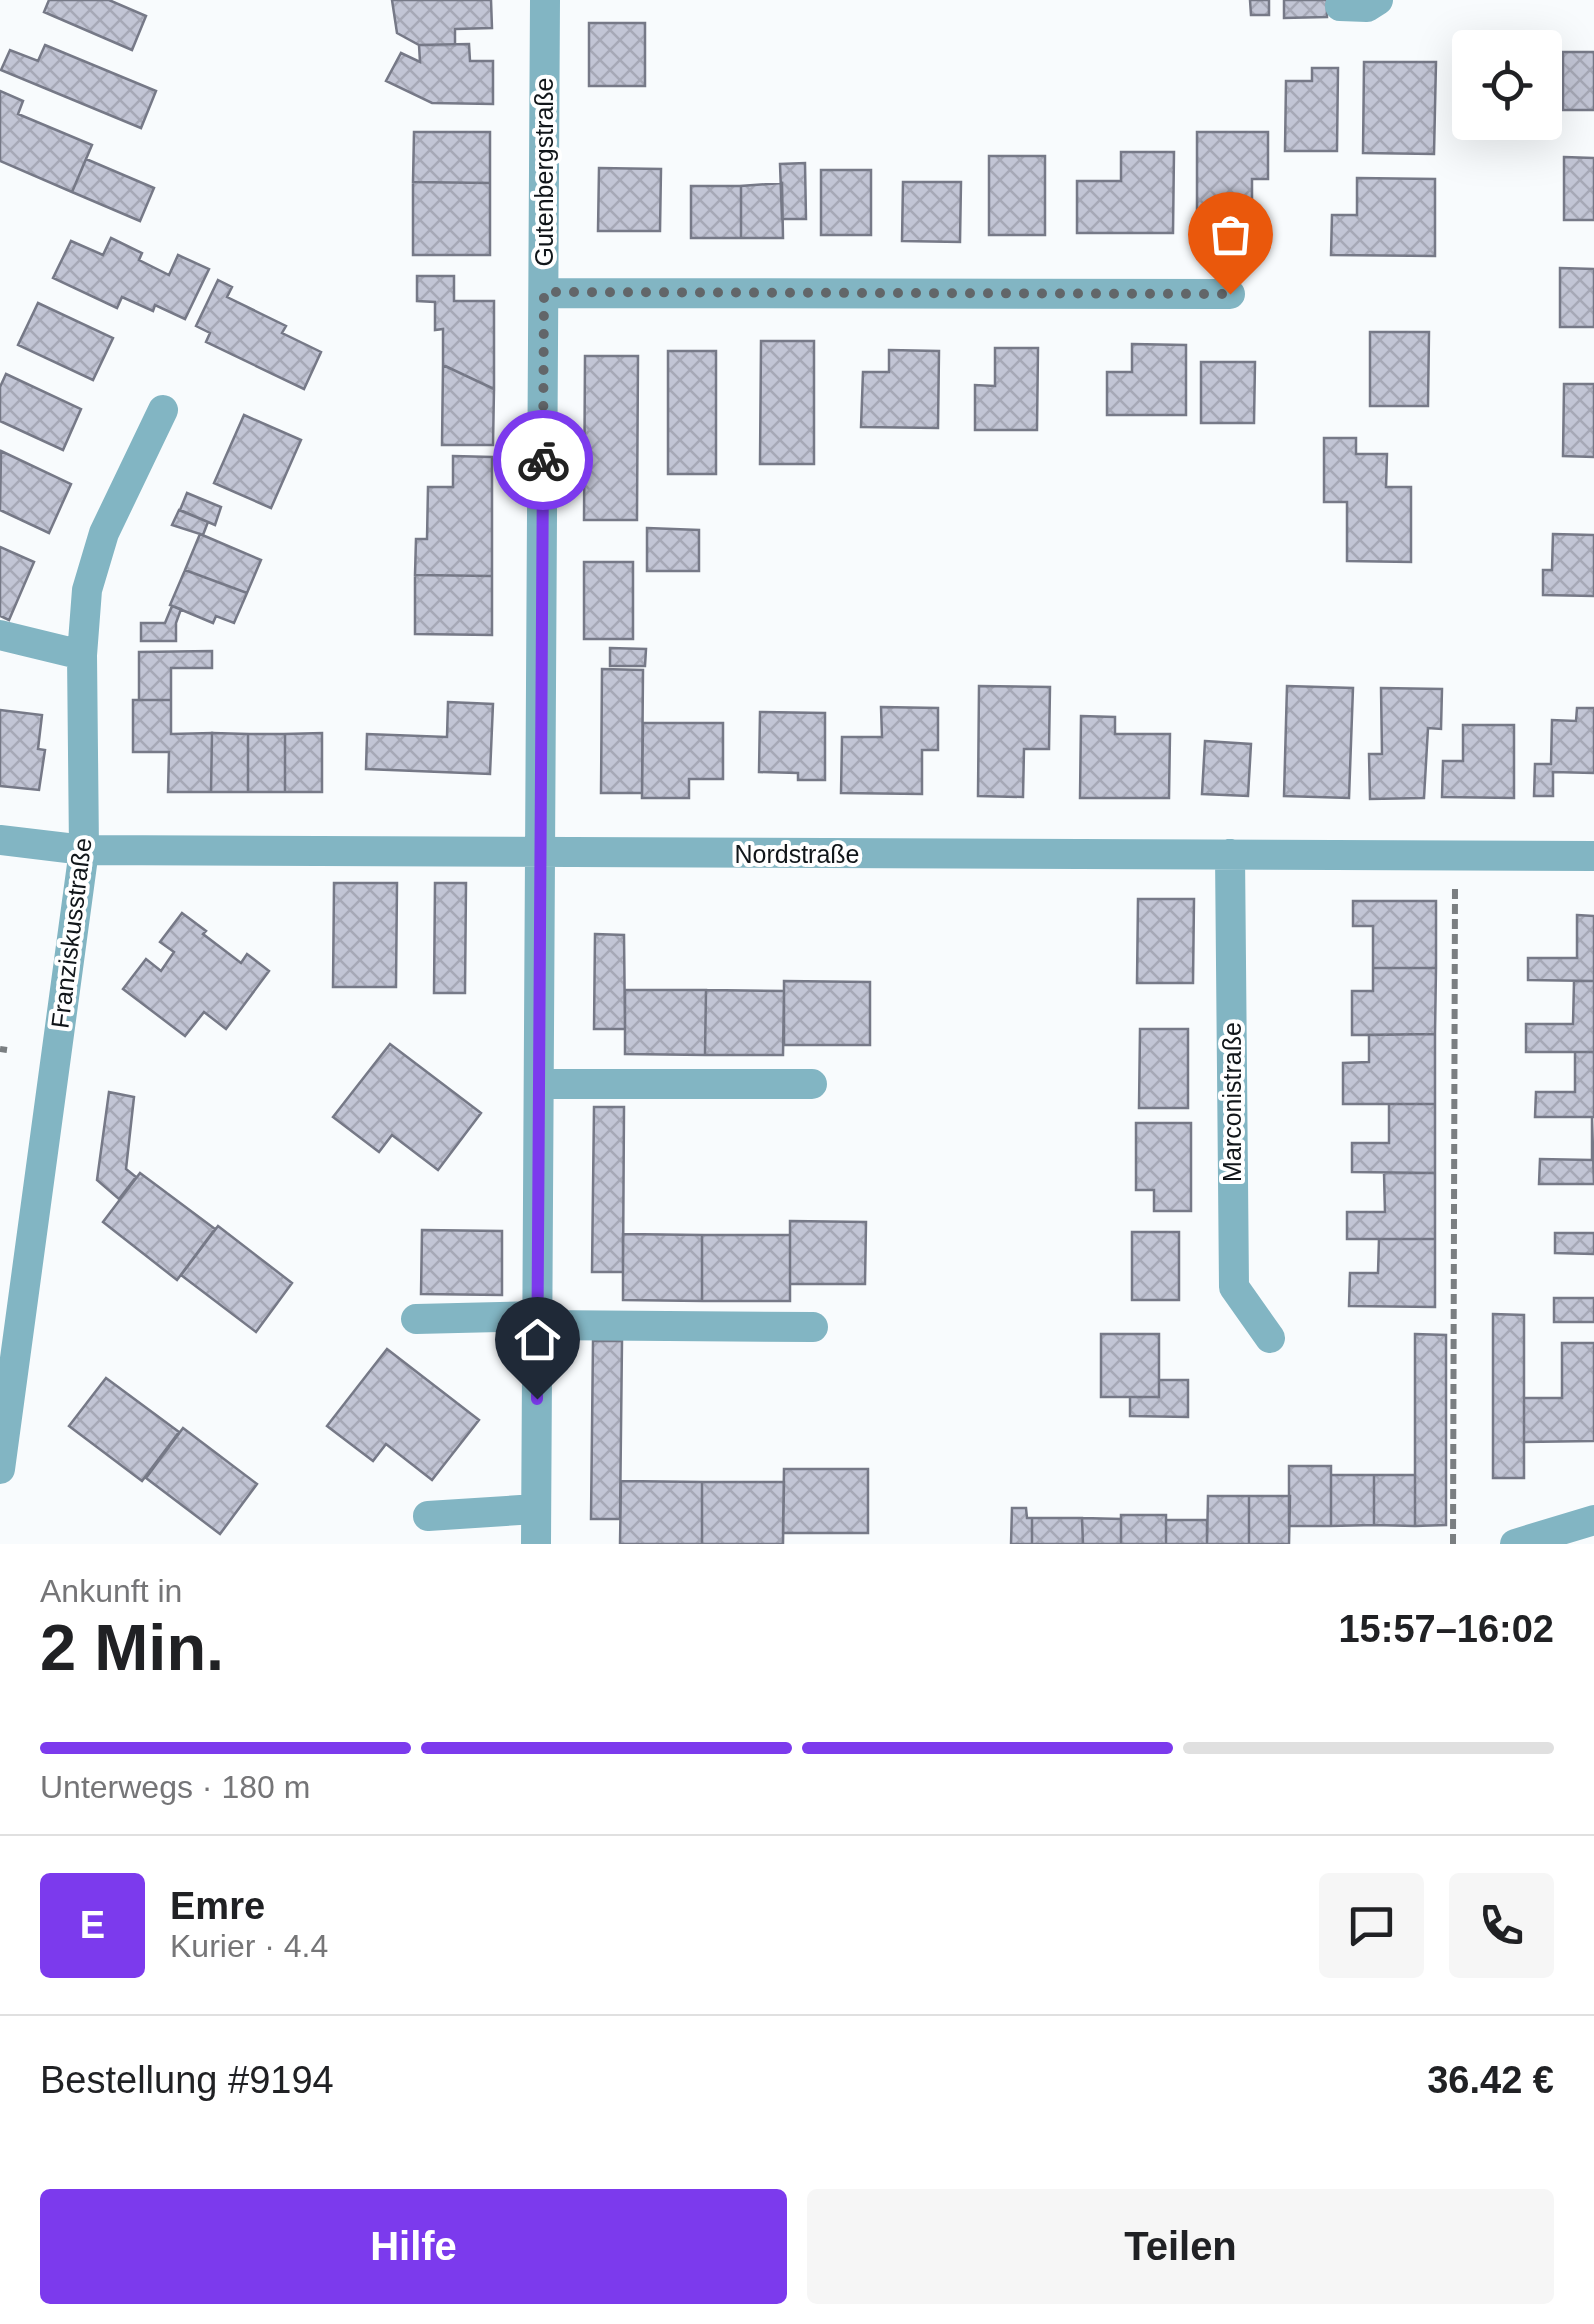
<!DOCTYPE html>
<html lang="de">
<head>
<meta charset="utf-8">
<style>
	:root { --surface:#fff; --page:#f6f6f6; --text:#202124; --muted:#757577; --line:#e0e0e0; --accent:#7c3aed }
	body { margin:0; font-family:Arial,sans-serif; background:var(--page); color:var(--text); height:100vh; display:flex; flex-direction:column; font-size:38px; white-space:nowrap }
	* { box-sizing:border-box; margin:0 }
	p { font-size:32px; color:var(--muted) }
	.icon { flex:none; width:55px; height:55px; fill:none; stroke:currentColor; stroke-width:2; stroke-linecap:round; stroke-linejoin:round }
	.map { position:relative; height:1544px; overflow:hidden }
	.details { display:flex; flex-direction:column; background:var(--surface); flex:1 }
	.details>* { flex:none }
	.tools { position:absolute; left:1452px; top:30px; display:grid; gap:20px }
	.tools a { display:grid; place-items:center; width:110px; height:110px; border-radius:10px; background:var(--surface); box-shadow:0 10px 40px #0002; font-size:50px }
	.pin { position:absolute; display:grid; place-items:center; width:85px; height:85px; color:#fff; margin:-102px -42px; border-radius:50% 50% 50% 0; rotate:-45deg; box-shadow:0 0 10px #0007 }
	.pin .icon { rotate:45deg }
	.courier { position:absolute; display:grid; place-items:center; width:100px; height:100px; margin:-50px; border:8px solid #7c3aed; border-radius:50%; background:#fff; color:#222; box-shadow:0 2px 12px #0007 }
	.head em { font-style:normal; font-weight:700 }
	.head div { display:flex; flex-direction:column-reverse }
	.head { display:flex; align-items:center; justify-content:space-between; height:170px; padding:0 40px }
	h1 { font-size:65px; font-weight:700; line-height:75px }
	.bar { display:grid; grid-template-columns:repeat(4,1fr); gap:15px 10px; align-content:center; height:120px; padding:0 40px }
	.bar i { height:12px; border-radius:8px; background:var(--line) }
	.bar .on { background:var(--accent) }
	.bar p { grid-column:span 4 }
	.line { display:flex; align-items:center; gap:25px; padding:0 40px; border-top:2px solid var(--line) }
	.line div { flex:1 }
	.round { display:grid; place-items:center; flex:none; width:105px; height:105px; border-radius:10px; background:var(--page) }
	.button { display:flex; gap:20px; margin-top:auto; padding:20px 40px }
	.button a { flex:1; height:115px; border-radius:10px; background:var(--accent); color:#fff; font-size:40px; font-weight:700; line-height:115px; text-align:center }
	.button a+a { background:var(--page); color:var(--text) }
	.map>svg:first-child { display:block }
</style>
</head>
<body>
<div class="map">
<svg width="1594" height="1544" viewBox="0 0 1594 1544">
	<defs>
		<pattern id="building-cross-hatch" width="8" height="8" patternUnits="userSpaceOnUse" patternTransform="scale(2.5)"><rect width="8" height="8" fill="#c2c5d5"/><path d="M0 0l8 8M0 8l8-8" fill="none" stroke="#a6a8b6"/></pattern>
	</defs>
	<rect width="100%" height="100%" fill="#f8fbfd"/>
	<path fill="url(#building-cross-hatch)" stroke="#767987" stroke-width="2.5" d="M49,0H109L146,16L132,50L44,12Z
		M392,0H491L492,28L455,29V45H419L397,33Z
		M1250,0H1269V15H1251Z
		M1284,0H1327V17L1284,18Z
		M589,23H645V86H589Z
		M469,44L470,61H493V104L432,103L386,81L401,53L420,62L419,45Z
		M45,45L156,91L141,128L1,70L10,50L38,61Z
		M1563,52H1594V110H1563Z
		M1364,62H1436L1434,154L1363,153Z
		M1312,68H1338L1337,151H1285L1286,81H1312Z
		M0,91L23,101L18,114L92,145L72,192L0,161Z
		M414,132H490V183L413,182Z
		M1197,132H1268V179H1252V218L1197,217Z
		M1121,152H1174L1173,233H1077V181H1121Z
		M989,156H1045V235H989Z
		M1564,157L1594,158V220H1564Z
		M86,159L154,188L140,221L72,192Z
		M805,163L806,219H782L780,164Z
		M599,168L661,169L660,231H598Z
		M821,170H871V235H821Z
		M1357,178L1435,179V256L1331,255L1332,215H1357Z
		M413,182L490,183V255H413Z
		M903,182H961L960,242L902,241Z
		M782,183L783,238H741V186Z
		M691,186H741V238H691Z
		M111,238L142,253L139,260L169,275L178,255L209,269L185,319L155,305L153,311L122,297L117,308L53,278L71,241L103,255Z
		M1560,268L1594,269V327H1560Z
		M417,276H454V301H494V389L443,365V329L435,330V302L417,301Z
		M218,280L232,287L227,297L286,326L282,333L321,352L304,389L206,342L210,333L196,326Z
		M38,303L113,338L93,380L18,345Z
		M1370,332H1429L1428,406H1370Z
		M761,341H814V464H760Z
		M1132,344L1186,345V415H1107V372H1132Z
		M995,348H1038L1037,430H975V385L995,386Z
		M889,350L939,351L938,428L861,427L863,372H889Z
		M668,351H716V474H668Z
		M585,356H638L637,520H584Z
		M1201,362H1255L1254,423H1201Z
		M443,365L494,389L493,445H442Z
		M6,374L81,409L63,450L0,421V387Z
		M1564,384H1594V457L1563,456Z
		M244,415L301,440L271,508L214,483Z
		M1324,438H1356V454H1387L1386,487H1411V562L1347,561V502H1324Z
		M1,451L71,484L49,533L0,510Z
		M453,456L492,457V576L415,575L416,539H427L428,487H453Z
		M187,493L221,507L215,525L180,510Z
		M179,510L208,522L203,535L172,525Z
		M647,528L699,530V571H647Z
		M200,534L261,560L247,593L185,570Z
		M1553,534L1594,535V596L1543,595V570H1552Z
		M0,547L34,562L9,620L0,616Z
		M584,562H633V639H584Z
		M185,570L247,593L234,623L216,616L213,623L170,605Z
		M415,575L492,576V635L415,634Z
		M172,606L181,609L176,623V641H141V623H165Z
		M610,648L646,649L645,666H610Z
		M212,651V668H171V700H139V652Z
		M602,669L643,670L642,793H601Z
		M979,686L1050,687L1049,749H1024L1023,797L978,796Z
		M1287,686L1353,688L1349,798L1284,796Z
		M1381,688L1442,689L1441,729L1428,728L1424,798L1370,799L1369,754H1382Z
		M133,700H171V734L212,733L211,792H168L169,752H133Z
		M448,702L493,704L490,774L366,769L367,734L447,737Z
		M881,707L938,708V750H922V794L841,793L842,737H882Z
		M1577,708H1594V773L1553,772V796H1534L1535,764H1551L1552,720L1576,721Z
		M0,710L42,715L38,749L45,750L39,790L0,786Z
		M760,712L825,713V780H798V773L759,772Z
		M1081,716L1115,717V734H1170L1169,798H1080Z
		M643,723H723V779H689V798H642Z
		M1463,725H1514V798L1442,797L1443,761H1463Z
		M212,733L248,734V792H211Z
		M322,733V792H285V734Z
		M248,734H285V792H248Z
		M1205,741L1251,744L1248,796L1202,794Z
		M334,883H397L396,987H333Z
		M435,883H466L465,993H434Z
		M1138,899H1194L1193,983H1137Z
		M1353,901H1436V968H1373V926H1353Z
		M182,913L206,931L203,934L241,963L247,954L269,971L226,1029L204,1012L185,1036L123,989L146,959L161,971L174,952L160,942Z
		M1577,915L1594,916V981L1528,980V958H1577Z
		M595,934L624,935L625,1029H594Z
		M1373,968H1436L1435,1034L1352,1035V991H1373Z
		M784,981L870,982V1045H784Z
		M1574,981H1594V1052H1526V1024H1573Z
		M625,990H706L705,1055L625,1054Z
		M706,990L784,991L783,1055H705Z
		M1140,1029H1188V1108H1139Z
		M1435,1034V1104H1343V1063L1369,1062V1035Z
		M390,1044L481,1113L438,1170L392,1135L379,1152L333,1117Z
		M1575,1052H1594V1117H1535L1536,1092H1575Z
		M109,1092L134,1097L126,1169L136,1177L119,1199L97,1180Z
		M1389,1104H1435V1173L1352,1172V1143H1389Z
		M594,1107H624L623,1272H592Z
		M1592,1117L1594,1184H1539L1540,1159L1592,1160Z
		M1136,1123H1191V1211H1154V1190H1136Z
		M140,1173L215,1229L177,1280L103,1222Z
		M1384,1173H1435V1239H1347V1212H1385Z
		M790,1221L866,1222L865,1284H790Z
		M218,1226L292,1283L256,1332L181,1275Z
		M422,1230L502,1231V1295L421,1294Z
		M1132,1232H1179V1300H1132Z
		M1555,1233H1594V1254L1555,1253Z
		M623,1234L702,1235V1301L623,1300Z
		M702,1235H790V1301H702Z
		M1379,1239H1435V1307L1349,1306L1350,1273H1378Z
		M1554,1298H1594V1322H1554Z
		M1493,1314L1524,1315V1478H1493Z
		M1101,1334H1159V1397H1101Z
		M1415,1334L1446,1335V1525L1415,1526Z
		M593,1341H622L620,1519H591Z
		M1562,1343H1594V1441L1524,1442V1398H1562Z
		M387,1349L479,1420L432,1480L386,1444L373,1461L327,1426Z
		M106,1378L179,1432L142,1481L69,1426Z
		M1159,1380H1188V1417L1130,1416V1397H1159Z
		M183,1428L257,1484L220,1534L146,1478Z
		M1289,1466H1331V1526H1289Z
		M784,1469H868V1533H783Z
		M1331,1475H1374V1525L1331,1526Z
		M1374,1475H1415V1526L1374,1525Z
		M621,1481L702,1482V1544H620Z
		M702,1482H784L783,1544H702Z
		M1208,1496H1249V1544H1207Z
		M1249,1496H1290L1289,1544H1249Z
		M1012,1508H1026L1027,1518H1032V1544H1011Z
		M1121,1515H1166V1544H1121Z
		M1032,1518H1082L1083,1544H1032Z
		M1082,1518L1121,1519V1544H1083Z
		M1166,1520H1207V1544H1166Z"/>
	<g fill="none" stroke-linecap="round" stroke-linejoin="round">
		<path stroke="#7a7e81" stroke-width="6" stroke-dasharray="10 5" stroke-linecap="butt" d="M0,1049L7,1050
			M1453,1544L1455,886"/>
		<path stroke="#82b5c3" stroke-width="30" d="M1340,6L1367,7L1378,0
			M544,293L1230,294
			M0,635L82,655
			M0,840L84,850L1594,856
			M1230,854L1234,1287L1270,1338
			M539,1084H812
			M416,1319L538,1316
			M538,1325L813,1327
			M0,1469L84,850L82,655L87,590L104,533L163,410
			M428,1516L536,1509
			M536,1544L545,0
			M1515,1544L1594,1520"/>
	</g>
	<g fill="none" stroke-linecap="round" stroke-linejoin="round">
		<path stroke="#626669" stroke-width="10" stroke-dasharray="0 18" d="M543,460L544,292L1230,294"/>
		<path stroke="#7c3aed" stroke-width="12" d="M537,1399L543,460"/>
	</g>
	<g text-anchor="middle" stroke-width="8" stroke-linejoin="round" paint-order="stroke">
		<g font-size="25" fill="#11161a" stroke="#fff">
			<text transform="translate(544 172) rotate(-90)" y="9">Gutenbergstraße</text>
			<text x="797" y="863">Nordstraße</text>
			<text transform="translate(71 933) rotate(-83)" y="9">Franziskusstraße</text>
			<text transform="translate(1232 1102) rotate(-90)" y="9">Marconistraße</text>
		</g>
	</g>
</svg>
<div class="tools">
<a><svg class="icon" aria-label="locate" viewBox="0 0 24 24"><circle cx="12" cy="12" r="6"/><path d="M12 2v4M12 18v4M2 12h4M18 12h4"/></svg></a>
</div>
<div class="pin" style="left:1230px;top:294px;background:#ea580c"><svg class="icon" aria-label="bag" viewBox="0 0 24 24"><path d="M5 8h14l-1 12H6zM9 8a3 3 0 0 1 6 0"/></svg></div>
<div class="pin" style="left:537px;top:1399px;background:#1f2937"><svg class="icon" aria-label="home" viewBox="0 0 24 24"><path d="M3 11l9-7 9 7M6 9v11h12V9"/></svg></div>
<div class="courier" style="left:543px;top:460px"><svg class="icon" aria-label="bike" viewBox="0 0 24 24"><circle cx="6" cy="16" r="4"/><circle cx="18" cy="16" r="4"/><path d="M6 16l4-8h5l3 8M10 8l3 8H6M13 5h3"/></svg></div>
</div>
<section class="details">
<div class="head"><div><h1>2 Min.</h1><p>Ankunft in</p></div><em>15:57–16:02</em></div>
<div class="bar"><i class="on"></i><i class="on"></i><i class="on"></i><i></i><p>Unterwegs · 180 m</p></div>
<div class="line" style="height:180px"><b class="round" style="background:var(--accent);color:#fff">E</b><div><b>Emre</b><p>Kurier · 4.4</p></div><a class="round"><svg class="icon" aria-label="chat" viewBox="0 0 24 24"><path d="M4 5h16v11H9l-5 4z"/></svg></a><a class="round"><svg class="icon" aria-label="phone" viewBox="0 0 24 24"><path d="M5 4h4l2 5-3 2q2 4 5 5l2-3 5 2v4C11 20 4 13 5 4z"/></svg></a></div>
<div class="line" style="height:130px"><div>Bestellung #9194</div><b>36.42 €</b></div>
<div class="button"><a>Hilfe</a><a>Teilen</a></div>
</section>
</body>
</html>
